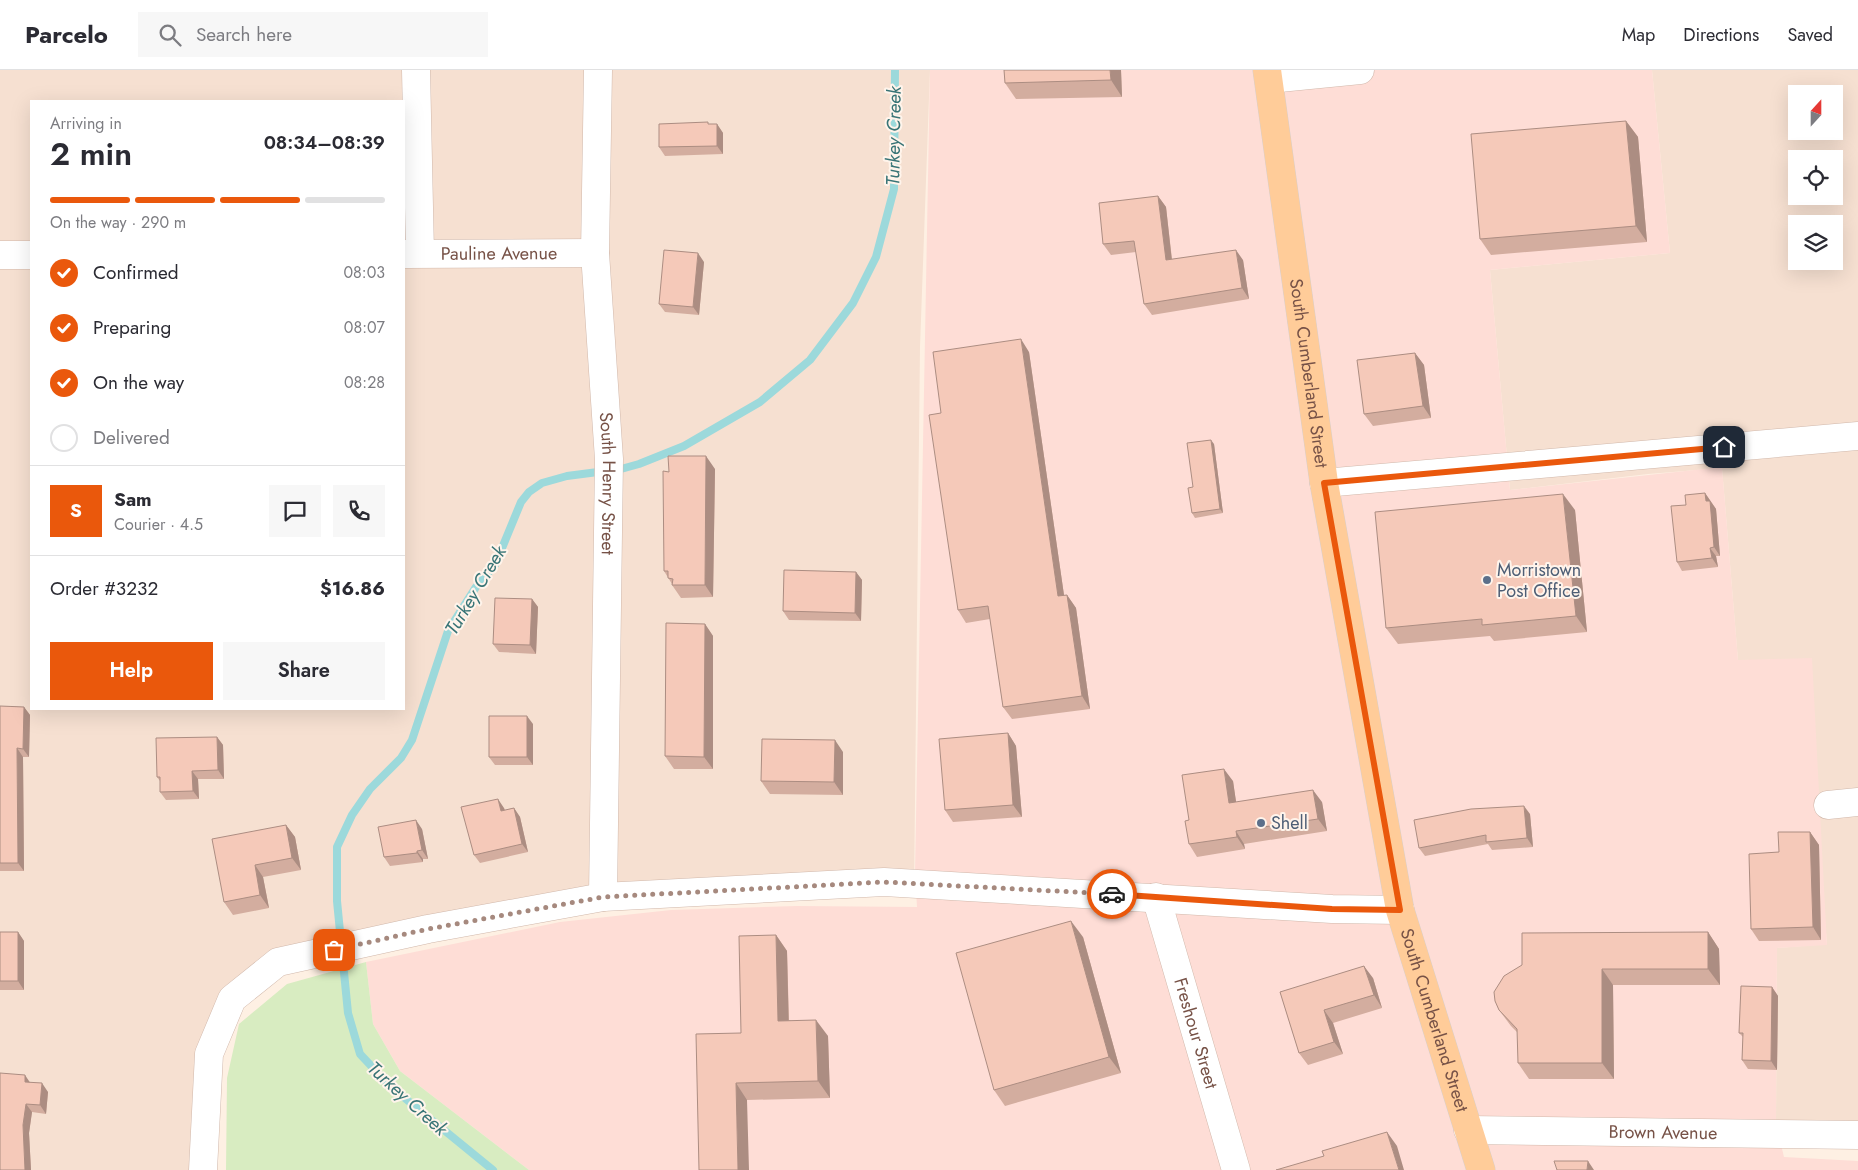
<!DOCTYPE html>
<html lang="en">
<head>
<meta charset="utf-8">
<style>
	:root { --surface:#fff; --page:#f7f7f7; --text:#2b2b33; --muted:#7c7c81; --line:#e1e1e2; --accent:#ea580c }
	body { margin:0; font-family:Jost,sans-serif; background:var(--page); color:var(--text); height:100vh; display:flex; flex-direction:column; font-size:19px; white-space:nowrap }
	* { box-sizing:border-box; margin:0 }
	p { font-size:16px; color:var(--muted) }
	.icon { flex:none; width:28px; height:28px; fill:none; stroke:currentColor; stroke-width:2; stroke-linecap:round; stroke-linejoin:round }
	.map { position:relative; flex:1; overflow:hidden }
	.details { position:absolute; left:30px; top:30px; width:375px; height:610px; display:flex; flex-direction:column; background:var(--surface); border-radius:0px; box-shadow:0 5px 20px #0002 }
	.details>* { flex:none }
	.needle { width:32px; rotate:21deg }
	.fabs { position:absolute; left:1788px; top:15px; display:grid; gap:10px }
	.fabs a { display:grid; place-items:center; width:55px; height:55px; border-radius:0px; background:var(--surface); box-shadow:0 5px 20px #0002; font-size:25px }
	.pin { position:absolute; display:grid; place-items:center; width:42px; height:42px; color:#fff; margin:-21px; border-radius:10px; box-shadow:0 2px 8px #0006 }
	.courier { position:absolute; display:grid; place-items:center; width:50px; height:50px; margin:-25px; border:4px solid #ea580c; border-radius:50%; background:#fff; color:#222; box-shadow:0 1px 6px #0007 }
	.overview em { font-style:normal; font-weight:600 }
	.overview div { display:flex; flex-direction:column-reverse }
	.overview { display:flex; align-items:center; justify-content:space-between; height:85px; padding:0 20px }
	h1 { font-size:32px; font-weight:600; line-height:38px }
	.bar { display:grid; grid-template-columns:repeat(4,1fr); gap:8px 5px; align-content:center; height:60px; padding:0 20px }
	.bar i { height:6px; border-radius:4px; background:var(--line) }
	.bar .current { background:var(--accent) }
	.bar p { grid-column:span 4 }
	.line { display:flex; align-items:center; gap:12px; padding:0 20px; border-top:1px solid var(--line) }
	.line div { flex:1 }
	.round { display:grid; place-items:center; flex:none; width:52px; height:52px; border-radius:0px; background:var(--page) }
	ol { padding:0 20px; list-style:none }
	li { display:flex; align-items:center; gap:15px; height:55px }
	li p { margin-inline-start:auto }
	li .icon { padding:5px; border-radius:50%; background:var(--accent); color:#fff; stroke-width:4 }
	li:last-child { color:var(--muted) }
	li i { width:28px; height:28px; border:2px solid var(--line); border-radius:50% }
	.primary-button { display:flex; gap:10px; margin-top:auto; padding:10px 20px }
	.primary-button a { flex:1; height:58px; border-radius:0px; background:var(--accent); color:#fff; font-size:20px; font-weight:600; line-height:58px; text-align:center }
	.primary-button a+a { background:var(--page); color:var(--text) }
	header { display:flex; align-items:center; gap:30px; box-sizing:border-box; height:70px; padding:0 25px; background:var(--surface); border-bottom:1px solid var(--line) }
	header strong { font-size:24px }
	nav { display:flex; gap:28px; margin-inline-start:auto; font-size:18px }
	.search { width:350px; height:45px; background:var(--page); display:flex; align-items:center; gap:12px; box-sizing:border-box; padding:0 18px; border-radius:0px; color:var(--muted); font-size:19px }
	.map>svg:first-child { display:block }
</style>
</head>
<body>
<header>
<strong>Parcelo</strong>
<div class="search"><svg class="icon" aria-label="search" viewBox="0 0 24 24"><circle cx="10" cy="10" r="6"/><path d="M15 15l6 6"/></svg>Search here</div>
<nav><a>Map</a><a>Directions</a><a>Saved</a></nav>
</header>
<div class="map">
<svg width="1858" height="1100" viewBox="0 0 1858 1100">
	<rect width="100%" height="100%" fill="#fef0e3"/>
	<path fill="#f6e0d1" fill-rule="evenodd" d="M0,0H930L920,277L914,822L603,827L278,892L232,929L203,1100H0ZM31,31H404V639H31Z
		M1652,0H1858V1064L1776,1054L1777,878L1827,874L1826,863L1738,590L1722,398L1648,404L1510,420L1490,200L1670,183ZM1796,24H1834V61H1796ZM1796,89H1834V126H1796ZM1796,154H1834V191H1796Z"/>
	<path fill="#feddd6" d="M930,0H1652L1670,183L1490,200L1510,420L1722,397L1738,590L1812,588L1827,875L1777,878L1776,1054L1784,1087L1858,1091V1100H529L400,1001L373,954L366,892L560,852L671,840L797,836L917,837L915,803Z"/>
	<path fill="#d8ecc1" d="M366,892L373,954L400,1001L529,1100H226L227,1008L239,954L287,914Z"/>
	<g fill="none" stroke-linecap="round" stroke-linejoin="round">
		<path stroke="#9cd9db" stroke-width="8" d="M493,1100L390,1016L360,984L348,943L337,831V777L352,745L370,719L401,688L412,670L448,561L476,517L495,495L521,432L529,422L542,413L567,406L621,399L639,394L684,376L760,332L810,290L853,233L876,187L894,119L895,0"/>
		<defs>
			<g id="minor">
				<path d="M416,0L420,183"/>
				<path id="s1" d="M598,0L595,183L609,389L603,827"/>
				<path d="M1269,9L1360,0"/>
				<path id="s2" d="M404,184L595,183"/>
				<path d="M0,185H31"/>
				<path d="M1324,413L1858,366"/>
				<path d="M1828,735L1858,732"/>
				<path id="s3" d="M1156,827L1236,1100"/>
				<path id="s4" d="M1468,1060L1858,1065"/>
				<path d="M203,1100L209,984L232,929L278,892L428,859L603,827L884,812L1332,839L1400,840"/>
			</g>
			<g id="major">
				<path id="s5" d="M1267,0L1324,413L1400,840L1481,1100"/>
			</g>
		</defs>
		<use href="#minor" stroke="#d1b8ab" stroke-width="29"/>
		<use href="#major" stroke="#d9cfcb" stroke-width="29"/>
		<use href="#minor" stroke="#fff" stroke-width="28"/>
		<use href="#major" stroke="#fc9" stroke-width="28"/>
	</g>
	<path fill="#d3ad9f" d="M1004,0H1121L1122,27L1016,29L1005,13Z
		M1626,51L1638,67L1647,172L1491,185L1480,169Z
		M709,54H717L723,63V84L665,86L659,77Z
		M1158,126L1166,137L1172,189L1243,190L1249,229L1152,245L1144,234L1136,182L1111,185L1103,174Z
		M704,192L699,245L665,242L659,234Z
		M1029,282L1064,525H1067L1076,538L1090,639L1012,649L1003,637L990,549L966,553L958,540L941,343Z
		M1415,283L1424,295L1431,348L1373,356L1364,344Z
		M1214,374L1223,443L1195,448L1192,443L1193,417Z
		M715,399L713,527L681,528L672,515V514L664,501L669,402Z
		M1705,423L1716,439L1720,486H1716L1718,497L1682,501L1677,492L1686,435Z
		M1575,440L1587,562L1494,571L1490,566L1398,574L1386,558Z
		M856,502L862,510L861,551L789,550L783,541Z
		M532,529L538,537L536,584L499,582L493,574Z
		M705,554L713,566V699H674L665,686Z
		M0,636L24,637L30,645L29,687H23L24,801H0Z
		M533,654V695H495L489,687Z
		M1008,663L1016,676L1022,747L953,752L945,740Z
		M217,667L223,675L224,709H198L199,729L166,730L160,722V711L157,707Z
		M843,682V725L770,724L761,711Z
		M1233,711L1236,732H1322L1327,761L1244,774L1245,779L1197,787L1189,774V750Z
		M504,738L505,740L514,738L520,747L528,782L480,793L474,785Z
		M1530,744L1533,777L1492,780L1488,774L1425,786L1419,778Z
		M286,755L295,767L301,800L263,807L269,838L233,845L224,832Z
		M422,759L428,789H423V792L390,796L384,787Z
		M1810,762L1819,775L1821,870L1759,871L1751,859L1779,782Z
		M0,862H18L24,871V920H0Z
		M1708,862L1719,879L1720,915H1613L1614,1009H1529L1518,993V963L1511,956L1499,940L1495,931Z
		M776,865L787,881L789,950L828,966L830,1028L747,1030L699,1100L741,963Z
		M1083,867L1121,1003L1005,1036L994,1020Z
		M1373,908L1382,938L1333,953L1343,984L1308,995L1299,983L1280,922Z
		M1772,917L1778,926L1777,1000L1748,999L1742,990L1743,967L1739,963Z
		M30,1013L48,1022L46,1044L32,1042L29,1063L31,1100H0Z"/>
	<path fill="#ac8d82" d="M1110,0H1121L1122,27L1111,10Z
		M1626,51L1638,67L1647,172L1636,156Z
		M717,54L723,63V84L717,76Z
		M1158,126L1166,137L1173,201L1166,190Z
		M1236,180L1243,190L1249,229L1242,218Z
		M698,183L704,192L699,245L693,237Z
		M1021,269L1029,282L1066,539L1058,526Z
		M1415,283L1424,295L1431,348L1423,336Z
		M1211,370L1214,374L1223,443L1220,439Z
		M706,386L715,399L713,527L705,515Z
		M1705,423L1716,439L1720,486L1714,477L1706,431Z
		M1563,424L1575,440L1587,562L1576,546Z
		M1710,478L1716,486L1718,497L1712,488Z
		M856,502L862,510L861,551L855,543Z
		M1067,525L1076,538L1090,639L1082,626Z
		M532,529L538,537L536,584L530,575Z
		M705,554L713,566V699L704,687Z
		M24,637L30,645L29,687L23,679Z
		M527,646L533,654V695L527,687Z
		M1008,663L1016,676L1022,747L1013,735Z
		M217,667L223,675L224,709L218,700Z
		M835,670L843,682V725L834,712Z
		M17,678L23,687L24,801L18,793Z
		M1224,699L1233,711L1238,745L1229,733Z
		M192,701L198,709L199,729L193,721Z
		M1313,720L1322,732L1327,761L1318,749Z
		M498,729L504,738L507,750L501,741Z
		M1524,736L1530,744L1533,777L1527,768Z
		M514,738L520,747L528,782L522,774Z
		M416,750L422,759L428,789L422,780Z
		M286,755L295,767L301,800L292,788Z
		M1236,761L1244,774L1245,779L1237,767Z
		M1810,762L1819,775L1821,870L1813,857Z
		M417,781L423,789V792L417,783Z
		M255,795L263,807L269,838L260,825Z
		M1071,851L1083,867L1121,1003L1109,987Z
		M18,862L24,871V920L18,911Z
		M1708,862L1719,879L1720,915L1708,899Z
		M776,865L787,881L789,967L778,951Z
		M1364,896L1373,908L1382,938L1374,925Z
		M1602,899L1613,915L1614,1009L1602,993Z
		M1772,917L1778,926L1777,1000L1771,991Z
		M1324,940L1333,953L1343,984L1334,972Z
		M816,950L828,966L830,1028L818,1011Z
		M25,1005L31,1014L25,1012Z
		M42,1013L48,1022L46,1044L40,1035Z
		M736,1013L747,1030L749,1100H738Z
		M26,1034L32,1042L29,1063L31,1100H25L23,1055Z
		M1387,1062L1397,1076L1404,1100H1399Z
		M1588,1091L1594,1100H1587Z"/>
	<path fill="#f5c9b9" stroke="#ac8d82" d="M1004,0H1110L1111,10L1005,13Z
		M1626,51L1636,156L1480,169L1471,64Z
		M708,52V54H717V76L659,77V54Z
		M1158,126L1166,190L1236,180L1242,218L1144,234L1134,171L1103,174L1099,133Z
		M664,180L698,183L693,237L659,234Z
		M1021,269L1058,526L1067,525L1082,626L1003,637L988,536L958,540L929,345L941,343L933,282Z
		M1415,283L1423,336L1364,344L1357,290Z
		M1211,370L1220,439L1192,443L1188,418L1193,417L1187,373Z
		M668,386H706L705,515H672L673,509L668,508V501H664L663,401L669,402Z
		M1705,423L1706,431H1710L1714,477L1710,478L1712,488L1677,492L1671,436L1686,435L1685,425Z
		M1563,424L1576,546L1482,555V549L1386,558L1375,442Z
		M784,500L856,502L855,543L783,541Z
		M495,528L532,529L530,575L493,574Z
		M666,553L705,554L704,687L665,686Z
		M0,636L24,637L23,679L17,678L18,793H0Z
		M489,646H527V687H489Z
		M1008,663L1013,735L945,740L939,669Z
		M217,667L218,700L192,701L193,721L160,722V707H157L156,668Z
		M762,669L835,670L834,712L761,711Z
		M1224,699L1229,733L1313,720L1318,749L1236,761L1237,767L1189,774L1185,751L1189,750L1182,705Z
		M498,729L501,741L514,738L522,774L474,785L461,737Z
		M1524,736L1527,768L1486,772V765L1419,778L1414,750L1471,739Z
		M416,750L422,780L417,781V783L384,787L378,757Z
		M286,755L292,788L255,795L260,825L224,832L212,769Z
		M1778,762H1810L1813,857L1751,859L1749,784L1779,782Z
		M1071,851L1109,987L994,1020L956,883Z
		M0,862H18V911H0Z
		M1708,862V899H1602V993H1518L1517,959L1499,940L1495,931L1494,922L1504,906L1522,895V863Z
		M776,865L778,951L816,950L818,1011L736,1013L738,1100H699L696,964L741,963L739,866Z
		M1364,896L1374,925L1324,940L1334,972L1299,983L1280,922Z
		M1741,916L1772,917L1771,991L1742,990L1743,963H1739Z
		M0,1003L25,1005V1012L42,1013L40,1035L26,1034L23,1055L25,1100H0Z
		M1387,1062L1399,1100H1276L1324,1086L1322,1081Z
		M1554,1091H1588L1587,1100H1593H1557Z"/>
	<g fill="none" stroke-linecap="round" stroke-linejoin="round">
		<path stroke="#a6897e" stroke-width="5" stroke-dasharray="0 9" d="M334,880L428,859L603,827L884,812L1112,824"/>
		<path stroke="#ea580c" stroke-width="6" d="M1112,824L1332,839L1400,840L1324,413L1724,377"/>
	</g>
	<g fill="#5c6f8a" stroke="#fff4eb" stroke-width="2">
		<circle cx="1487" cy="510" r="5"/>
		<circle cx="1261" cy="753" r="5"/>
	</g>
	<g text-anchor="middle" stroke-width="4" stroke-linejoin="round" paint-order="stroke">
		<g font-size="18" fill="#775247" stroke="#fff4eb">
			<text dy="6" stroke="none"><textPath href="#s2" startOffset="95">Pauline Avenue</textPath></text>
			<text dy="6" stroke="none"><textPath href="#s5" startOffset="306">South Cumberland Street</textPath></text>
			<text dy="6" stroke="none"><textPath href="#s1" startOffset="414">South Henry Street</textPath></text>
			<text dy="6" stroke="none"><textPath href="#s5" startOffset="966">South Cumberland Street</textPath></text>
			<text dy="6" stroke="none"><textPath href="#s3" startOffset="142">Freshour Street</textPath></text>
			<text dy="6" stroke="none"><textPath href="#s4" startOffset="195">Brown Avenue</textPath></text>
		</g>
		<g font-size="18" fill="#4e5e75" stroke="#fff4eb" text-anchor="start">
			<text x="1497" y="506">Morristown<tspan x="1497" dy="21">Post Office</tspan></text>
			<text x="1271" y="759">Shell</text>
		</g>
		<g font-size="19" font-style="italic" fill="#387476" stroke="#fff4eb">
			<text transform="translate(893 66) rotate(-89)" y="7">Turkey Creek</text>
			<text transform="translate(475 520) rotate(-59)" y="7">Turkey Creek</text>
			<text transform="translate(408 1028) rotate(42)" y="7">Turkey Creek</text>
		</g>
	</g>
</svg>
<div class="fabs">
<a><svg class="needle" viewBox="-14 -14 28 28"><path d="M0-13l5 13h-10z" fill="#e53935"/><path d="M0 13l5-13h-10z" fill="#7c7c81"/></svg></a>
<a><svg class="icon" aria-label="locate" viewBox="0 0 24 24"><circle cx="12" cy="12" r="6"/><path d="M12 2v4M12 18v4M2 12h4M18 12h4"/></svg></a>
<a><svg class="icon" aria-label="layers" viewBox="0 0 24 24"><path d="M12 4l9 5-9 5-9-5zM3 14l9 5 9-5"/></svg></a>
</div>
<div class="pin" style="left:334px;top:880px;background:#ea580c"><svg class="icon" aria-label="bag" viewBox="0 0 24 24"><path d="M5 8h14l-1 12H6zM9 8a3 3 0 0 1 6 0"/></svg></div>
<div class="pin" style="left:1724px;top:377px;background:#1f2937"><svg class="icon" aria-label="home" viewBox="0 0 24 24"><path d="M3 11l9-7 9 7M6 9v11h12V9"/></svg></div>
<div class="courier" style="left:1112px;top:824px"><svg class="icon" aria-label="car" viewBox="0 0 24 24"><path d="M5 17H2v-5l4-1 3-4h7l3 4 3 1v5h-3M9 17h6M6 11h13"/><circle cx="7" cy="17" r="2"/><circle cx="17" cy="17" r="2"/></svg></div>
<section class="details">
<div class="overview"><div><h1>2 min</h1><p>Arriving in</p></div><em>08:34–08:39</em></div>
<div class="bar"><i class="current"></i><i class="current"></i><i class="current"></i><i></i><p>On the way · 290 m</p></div>
<ol>
<li><svg class="icon" aria-label="check" viewBox="0 0 24 24"><path d="M5 12l5 5 9-10"/></svg>Confirmed<p>08:03</p></li>
<li><svg class="icon" aria-label="check" viewBox="0 0 24 24"><path d="M5 12l5 5 9-10"/></svg>Preparing<p>08:07</p></li>
<li><svg class="icon" aria-label="check" viewBox="0 0 24 24"><path d="M5 12l5 5 9-10"/></svg>On the way<p>08:28</p></li>
<li><i></i>Delivered</li>
</ol>
<div class="line" style="height:90px"><b class="round" style="background:var(--accent);color:#fff">S</b><div><b>Sam</b><p>Courier · 4.5</p></div><a class="round"><svg class="icon" aria-label="chat" viewBox="0 0 24 24"><path d="M4 5h16v11H9l-5 4z"/></svg></a><a class="round"><svg class="icon" aria-label="phone" viewBox="0 0 24 24"><path d="M5 4h4l2 5-3 2q2 4 5 5l2-3 5 2v4C11 20 4 13 5 4z"/></svg></a></div>
<div class="line" style="height:65px"><div>Order #3232</div><b>$16.86</b></div>
<div class="primary-button"><a>Help</a><a>Share</a></div>
</section>
</div>
</body>
</html>
